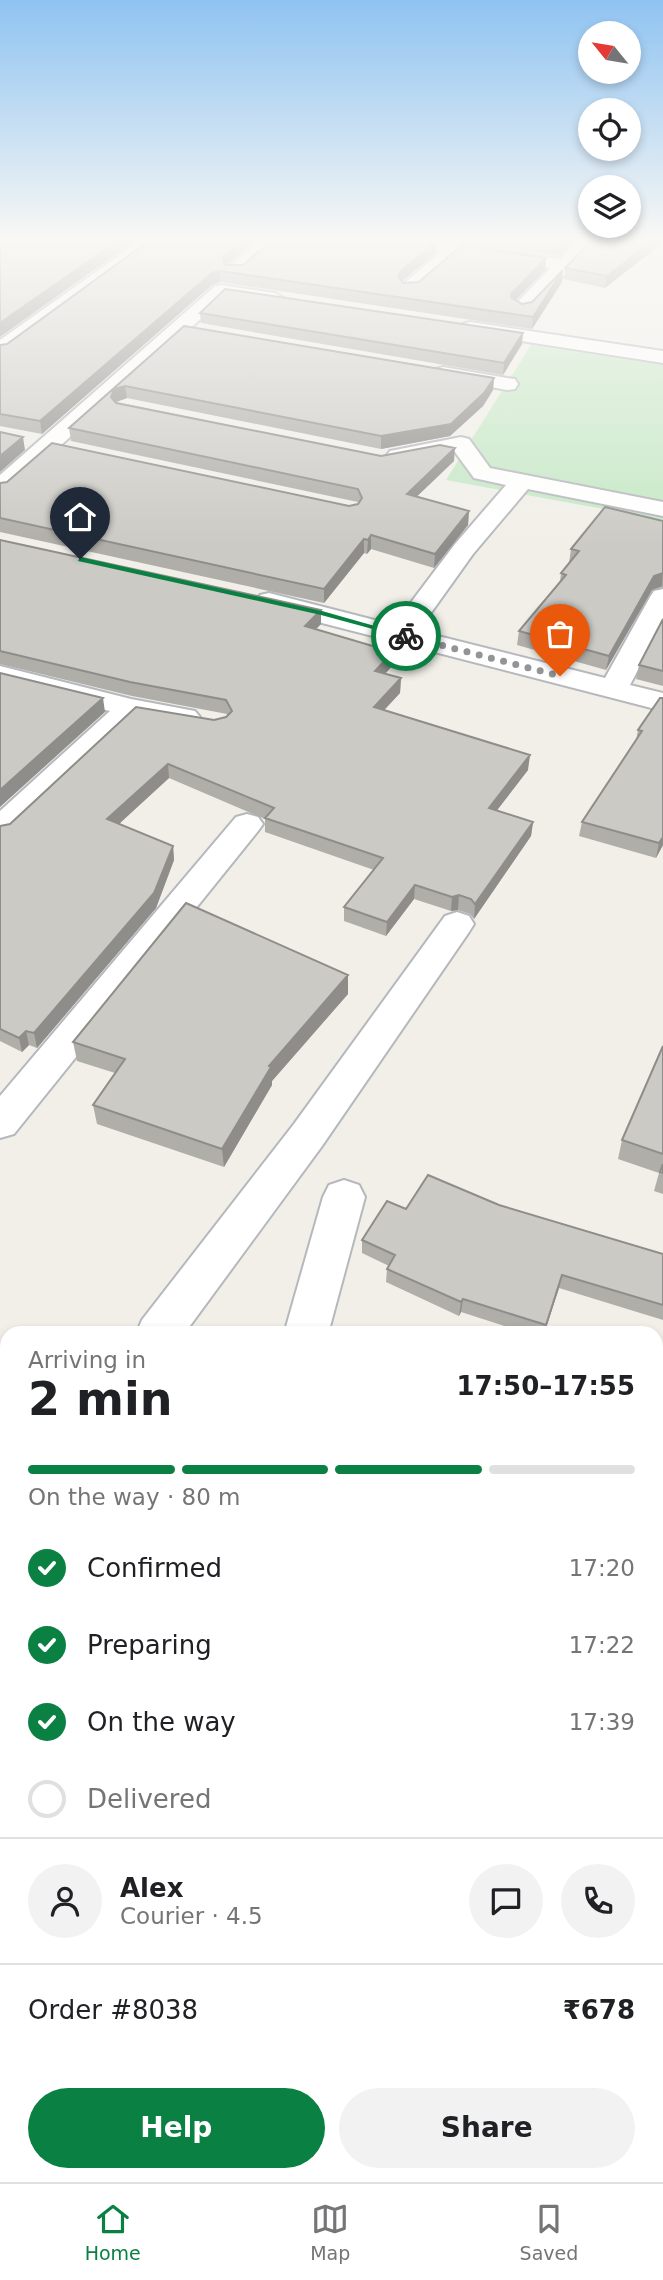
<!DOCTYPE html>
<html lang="en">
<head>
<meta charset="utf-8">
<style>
	:root { --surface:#fff; --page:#f2f2f2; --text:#202124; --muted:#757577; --line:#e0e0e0; --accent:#0b8043 }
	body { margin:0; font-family:"DejaVu Sans",sans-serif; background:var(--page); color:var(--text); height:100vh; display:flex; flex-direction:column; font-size:26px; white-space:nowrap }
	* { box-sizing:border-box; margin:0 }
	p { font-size:23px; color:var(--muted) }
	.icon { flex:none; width:38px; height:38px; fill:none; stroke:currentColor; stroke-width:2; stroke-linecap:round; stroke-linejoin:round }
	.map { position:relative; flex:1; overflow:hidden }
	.details { position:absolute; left:0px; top:1326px; width:663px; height:856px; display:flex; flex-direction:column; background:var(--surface); border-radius:21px 21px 0 0; box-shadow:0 4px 10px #0003 }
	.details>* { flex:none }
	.needle { width:46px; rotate:300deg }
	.buttons { position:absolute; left:578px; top:21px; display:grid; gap:14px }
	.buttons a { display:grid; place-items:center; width:63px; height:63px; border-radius:50%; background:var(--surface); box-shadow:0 4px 10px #0003; font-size:35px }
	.pin { position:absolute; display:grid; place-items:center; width:60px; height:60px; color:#fff; margin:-72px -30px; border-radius:50% 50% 50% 0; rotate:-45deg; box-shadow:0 0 7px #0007 }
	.pin .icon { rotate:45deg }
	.courier { position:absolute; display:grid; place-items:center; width:70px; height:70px; margin:-35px; border:5px solid #0b8043; border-radius:50%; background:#fff; color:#222; box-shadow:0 2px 9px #0007 }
	.overview em { font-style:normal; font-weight:700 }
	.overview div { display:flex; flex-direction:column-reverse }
	.overview { display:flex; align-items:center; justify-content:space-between; height:119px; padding:0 28px }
	h1 { font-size:46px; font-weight:700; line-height:52px }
	.bar { display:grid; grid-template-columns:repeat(4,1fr); gap:10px 7px; align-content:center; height:84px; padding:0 28px }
	.bar i { height:9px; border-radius:5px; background:var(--line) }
	.bar .active { background:var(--accent) }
	.bar p { grid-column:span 4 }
	.line { display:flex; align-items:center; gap:18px; padding:0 28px; border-top:2px solid var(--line) }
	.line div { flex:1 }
	.round { display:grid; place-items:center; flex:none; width:74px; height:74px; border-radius:37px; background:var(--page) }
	ol { padding:0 28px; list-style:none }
	li { display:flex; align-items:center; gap:21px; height:77px }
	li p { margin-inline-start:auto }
	li .icon { padding:7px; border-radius:50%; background:var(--accent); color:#fff; stroke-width:4 }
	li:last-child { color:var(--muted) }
	li i { width:38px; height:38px; border:4px solid var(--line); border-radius:50% }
	.button { display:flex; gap:14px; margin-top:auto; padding:14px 28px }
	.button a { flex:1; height:80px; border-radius:42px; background:var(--accent); color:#fff; font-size:28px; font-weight:700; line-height:80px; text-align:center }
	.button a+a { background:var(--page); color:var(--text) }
	.dock { display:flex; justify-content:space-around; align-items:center; height:98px; border-top:2px solid var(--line); background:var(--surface); font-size:19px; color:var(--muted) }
	.dock a { display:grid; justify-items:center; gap:4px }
	.dock .active { color:var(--accent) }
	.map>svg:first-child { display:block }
</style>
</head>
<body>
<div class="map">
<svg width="663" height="2182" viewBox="0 0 663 2182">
	<rect width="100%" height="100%" fill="#f1efe8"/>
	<path fill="#c5e8c5" d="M531,345L663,365V520L446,480Z"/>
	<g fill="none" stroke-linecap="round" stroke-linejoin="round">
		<defs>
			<path id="minor" d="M141,240H162L7,354L0,356V340Z
				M262,240H282L242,275H228L226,271L228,267Z
				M400,240H474L470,245L560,259L579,240H598L529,312L522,314L512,308L550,268L460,254L417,292H403L400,288L403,284L442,251L403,244Z
				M221,285L275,293L285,299L275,305L225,297L8,493L0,495V475L214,287Z
				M470,322L663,351V363L463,332L460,328L463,324Z
				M443,367L507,378L515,379L518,384L515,389L507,390L436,377L432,373L436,369Z
				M461,437L469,439L490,468L663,502V516L528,489L473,554L418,631L605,678L650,597L654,591L663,589V622L630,685L663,693V711L260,607L256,601L260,595L269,593L394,625L455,544L506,485L474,478L455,452L398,463L390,461L386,456L390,451Z
				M0,666L131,699L195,711L200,717L195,723L185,726L137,718L11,836L0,839V811L110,711L0,684Z
				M247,814L258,817L263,824L258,831L14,1134L0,1138V1096L236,817Z
				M457,912L469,916L474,924L469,932L322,1146L184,1334H136L142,1320L294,1124L445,916Z
				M344,1180L359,1185L365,1197L328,1334H284L323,1197L329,1185Z
				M7,1816V1883L0,1886V1819Z"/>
			<path id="primary" d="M663,1385V1427L656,1428V1386Z
				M0,1401H7V1443H0Z"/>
		</defs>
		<use href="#minor" stroke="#b5b8bc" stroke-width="4"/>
		<use href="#primary" stroke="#f2c960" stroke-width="4"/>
		<use href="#minor" fill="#fff" fill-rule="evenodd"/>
		<use href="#primary" fill="#fff2af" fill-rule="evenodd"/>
	</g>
	<path fill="#afaea9" d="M475,240H575L559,256L475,243Z
		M592,240H663V245L661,244L605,288L564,279L565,268Z
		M437,241L436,253L402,281L403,283L545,270L515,301L522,304L532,302L562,282L532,329L220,282L212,285L42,434L0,426V345L7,344L227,265H243Z
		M200,313L522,344L503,375L201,323Z
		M184,326L494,378L493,390L483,406L450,436L381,449L127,398L116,402L381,456L454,461L417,496L469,511L468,525L434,568L371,549L367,554L364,553L324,603L0,532V483L349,506L358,504V502L71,441L69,428Z
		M663,521V587L652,590L606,670L517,645L519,631L560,582L561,573L569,563L571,549Z
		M0,540L321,610V624L316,629L392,666L385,674L401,678L400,693L384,710L528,770L497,810L533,822L531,836L474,919L470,914L458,910L451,911L414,899L386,936L344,921V907L374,870L265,832V819L169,778L119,824L173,846L174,860L156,908L37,1048L29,1045L22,1052L0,1041V826L10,824L214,720L226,717L227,716V714L132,696L0,664Z
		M663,619V686L636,679L639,665Z
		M663,698V845L656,858L579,836L582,822L636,740L638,730Z
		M348,975V994L272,1081V1085L224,1167L97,1124L93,1105L115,1073L77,1061L73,1042Z
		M663,1046V1194L654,1191L659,1173L618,1159L622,1140Z
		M499,1205L663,1254V1320L559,1288L544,1334H529L461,1312L459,1316L386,1282L387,1269L389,1266L362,1253V1240L406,1209Z
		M656,1454H663V2005L656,2004Z"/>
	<path fill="#8f8d8a" d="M119,240H136L0,337V323Z
		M243,240H258L226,265L224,270L223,258L226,254Z
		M565,240H575L559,256L560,245Z
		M654,240H662L661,244L605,288L607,276Z
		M437,241L436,253L401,282L398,276L401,271Z
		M546,258L545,270L510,306L511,294Z
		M563,270L562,282L532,329L533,317Z
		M220,271V282L212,285L42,434L40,421L212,273Z
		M523,333L522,344L503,375L504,363Z
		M494,378L493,390L483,406L450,436L381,449V436Z
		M125,386L127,398L116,402L113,409L111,397L114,389Z
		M23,437L25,450L0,472V456Z
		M455,448L454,461L406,507L407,494Z
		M469,511L468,525L434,568L435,554Z
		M371,535V549L367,554L368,540Z
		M364,539V553L324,603V589Z
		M663,573L662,586L652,590L606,670L609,656L654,576Z
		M321,610V624L305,640V626Z
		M393,652L392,666L375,685V671Z
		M401,678L400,693L374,721V707Z
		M103,698L105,712L0,807V790Z
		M530,755L528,770L488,822L489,808Z
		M168,764L169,778L109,833L107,819Z
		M533,822L531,836L474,919L475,904Z
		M663,837V845L656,858L659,843Z
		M173,846L174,860L156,908L37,1048L34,1033Z
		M415,885L414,899L386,936L387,922Z
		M459,895L458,910L451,911L452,897Z
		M348,975V994L272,1081V1085L224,1167L222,1149L269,1066Z
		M26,1031L29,1045L22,1052L19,1038Z
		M562,1275L559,1288L544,1334L546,1325Z
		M463,1299L461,1312L459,1316L461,1302Z"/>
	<path fill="#cccac5" stroke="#8f8d8a" stroke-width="2" d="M0,240H119L0,323Z
		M150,240H243L226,254L223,258L225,265H243L273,240H429L437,241L401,271L398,276L403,283L419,282L462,245L546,258L511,294L512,298L522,304L532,302L563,270L533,317L220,271L212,273L40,421L0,414V345L7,344Z
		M529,240H565L560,245Z
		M592,240H654L607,276L565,268Z
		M225,289L523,333L504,363L200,313Z
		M184,326L494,378L484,393L451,424L381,436L125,386L114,389L111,397L116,403L381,456L440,445L455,448L407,494L469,511L435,554L371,535L368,540L364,539L324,589L0,518V483L7,482L52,443L349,506L358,504L362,498L358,489L69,428Z
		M0,432L23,437L0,456Z
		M605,507L663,521V573L654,576L609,656L519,631L566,575L561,573L579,551L571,549Z
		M0,540L321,610L305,626L393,652L375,671L401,678L374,707L530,755L489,808L533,822L475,904L471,899L459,895L452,897L415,885L387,922L344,907L383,858L265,818L274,808L168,764L107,819L173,846L154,893L34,1033L26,1031L19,1038L0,1029V826L10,824L136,707L214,720L226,717L232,711L226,700L130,682L0,651Z
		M663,619V671L639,665Z
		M0,673L103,698L0,790Z
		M660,698H663V837L659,843L582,822L642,731L638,730Z
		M186,903L348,975L269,1066L271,1067L222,1149L93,1105L125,1059L73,1042Z
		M663,1046V1154L622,1140Z
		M663,1164V1173L660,1172Z
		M428,1175L499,1205L663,1254V1305L562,1275L546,1325L463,1299L461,1302L387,1269L395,1255L362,1240L387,1201L406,1209Z
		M656,1454H663V1997L656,1996Z
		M7,1851V2018L0,2013V1874L2,1873V1860Z
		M196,2175H236L247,2182H193Z"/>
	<linearGradient id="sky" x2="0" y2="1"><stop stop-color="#8fc3f1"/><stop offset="0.44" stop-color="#f9f8f5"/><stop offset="1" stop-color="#f9f8f5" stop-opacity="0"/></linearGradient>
	<rect width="663" height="546" fill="url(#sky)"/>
	<path fill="#0b8043" d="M80,557L322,611L410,636L406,638L321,615L78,561Z"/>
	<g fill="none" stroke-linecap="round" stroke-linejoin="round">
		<path stroke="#929495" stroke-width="7" stroke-dasharray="0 12.6" d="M406,636L560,676"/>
	</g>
</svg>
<div class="buttons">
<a><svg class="needle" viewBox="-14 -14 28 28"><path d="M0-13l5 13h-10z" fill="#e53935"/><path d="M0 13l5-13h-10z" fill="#757577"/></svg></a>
<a><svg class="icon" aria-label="locate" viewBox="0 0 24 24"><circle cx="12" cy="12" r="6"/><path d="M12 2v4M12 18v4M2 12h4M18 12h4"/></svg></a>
<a><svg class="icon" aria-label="layers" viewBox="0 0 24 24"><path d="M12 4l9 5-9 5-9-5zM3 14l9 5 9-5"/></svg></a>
</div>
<div class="pin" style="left:560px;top:676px;background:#ea580c"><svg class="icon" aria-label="bag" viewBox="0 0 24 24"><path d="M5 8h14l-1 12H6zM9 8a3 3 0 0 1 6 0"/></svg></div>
<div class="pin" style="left:80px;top:559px;background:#1f2937"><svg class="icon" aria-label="home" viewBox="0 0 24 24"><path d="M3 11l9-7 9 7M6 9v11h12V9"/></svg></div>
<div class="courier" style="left:406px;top:636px"><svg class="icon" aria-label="bike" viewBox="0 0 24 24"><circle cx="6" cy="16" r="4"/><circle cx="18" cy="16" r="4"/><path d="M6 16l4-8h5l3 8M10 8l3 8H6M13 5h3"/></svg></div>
<section class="details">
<div class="overview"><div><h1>2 min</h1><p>Arriving in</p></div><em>17:50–17:55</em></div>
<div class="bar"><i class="active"></i><i class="active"></i><i class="active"></i><i></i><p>On the way · 80 m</p></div>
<ol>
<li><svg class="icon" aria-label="check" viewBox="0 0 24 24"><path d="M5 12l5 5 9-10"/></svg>Confirmed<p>17:20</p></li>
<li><svg class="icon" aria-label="check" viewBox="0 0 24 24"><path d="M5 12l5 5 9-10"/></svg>Preparing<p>17:22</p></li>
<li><svg class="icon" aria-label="check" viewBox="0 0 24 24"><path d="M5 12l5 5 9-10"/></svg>On the way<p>17:39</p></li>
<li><i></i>Delivered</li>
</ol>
<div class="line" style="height:126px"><a class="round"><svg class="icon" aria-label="person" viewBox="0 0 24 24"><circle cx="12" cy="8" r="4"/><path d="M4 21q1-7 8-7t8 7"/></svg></a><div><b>Alex</b><p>Courier · 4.5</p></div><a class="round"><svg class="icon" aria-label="chat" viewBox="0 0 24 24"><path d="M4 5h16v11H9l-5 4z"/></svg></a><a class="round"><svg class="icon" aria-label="phone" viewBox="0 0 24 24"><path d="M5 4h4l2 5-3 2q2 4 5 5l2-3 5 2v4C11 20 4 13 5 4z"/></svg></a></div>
<div class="line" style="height:91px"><div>Order #8038</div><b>₹678</b></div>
<div class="button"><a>Help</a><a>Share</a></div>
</section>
</div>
<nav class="dock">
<a class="active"><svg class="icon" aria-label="home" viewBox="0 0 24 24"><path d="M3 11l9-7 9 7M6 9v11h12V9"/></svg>Home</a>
<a><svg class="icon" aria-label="map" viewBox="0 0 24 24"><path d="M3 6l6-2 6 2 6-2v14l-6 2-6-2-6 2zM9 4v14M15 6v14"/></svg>Map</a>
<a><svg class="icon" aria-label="saved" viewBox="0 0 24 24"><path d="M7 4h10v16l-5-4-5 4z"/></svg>Saved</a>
</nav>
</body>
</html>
